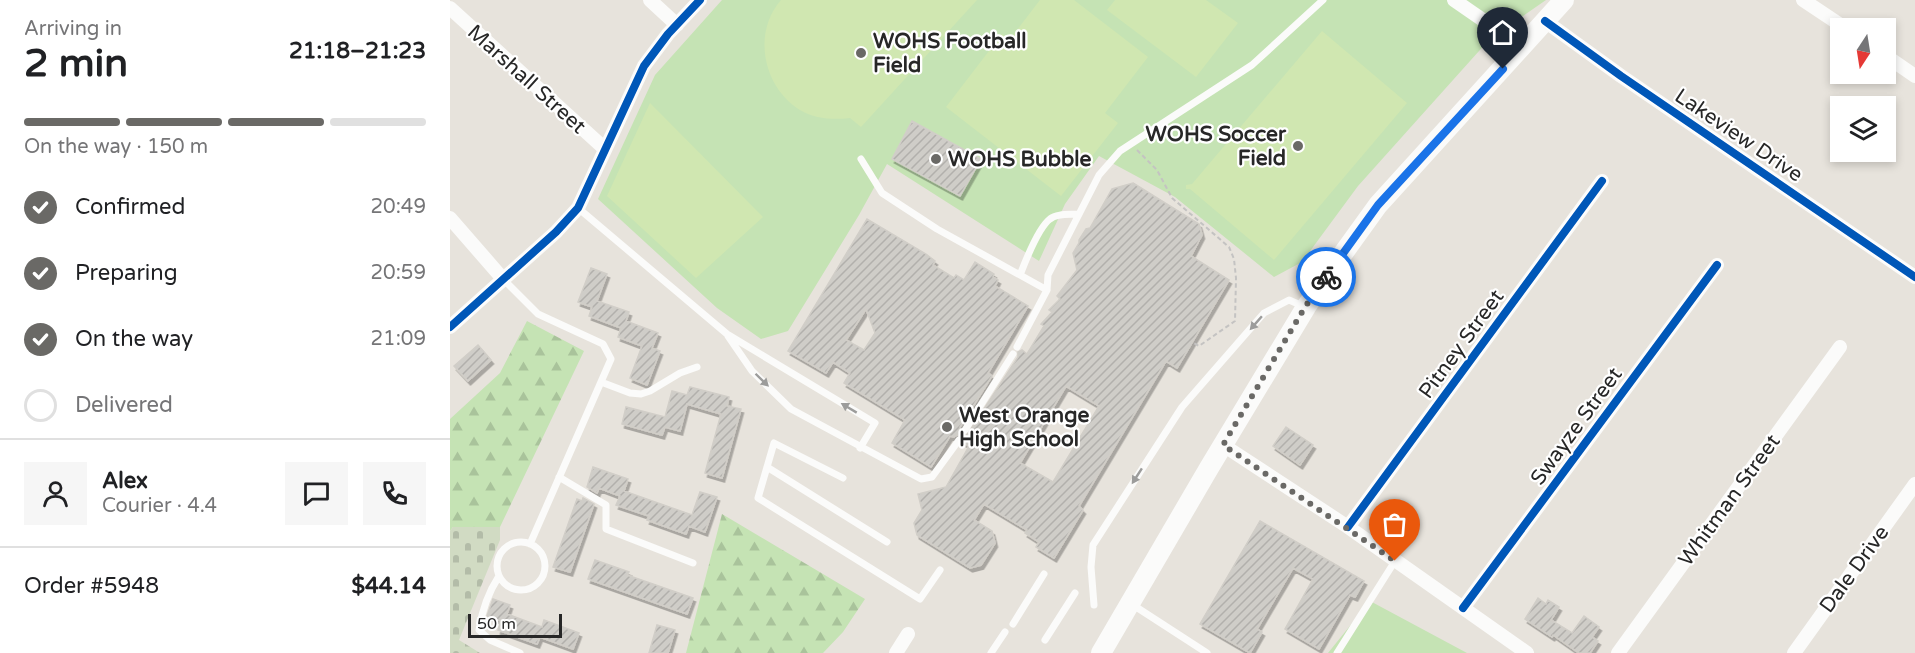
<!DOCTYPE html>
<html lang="en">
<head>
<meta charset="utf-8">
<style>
	:root { --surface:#fff; --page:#f6f6f6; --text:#202124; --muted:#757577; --line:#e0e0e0; --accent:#6a6966 }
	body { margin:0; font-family:"Varela Round",sans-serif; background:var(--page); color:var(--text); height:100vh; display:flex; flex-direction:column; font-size:22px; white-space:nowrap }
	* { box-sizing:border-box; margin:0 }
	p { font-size:20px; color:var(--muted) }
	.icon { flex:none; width:33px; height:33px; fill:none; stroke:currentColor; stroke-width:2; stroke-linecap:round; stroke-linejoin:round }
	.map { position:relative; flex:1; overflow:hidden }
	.panel { display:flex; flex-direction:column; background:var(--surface); width:450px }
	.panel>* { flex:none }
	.needle { width:39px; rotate:192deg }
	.buttons { position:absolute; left:1380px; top:18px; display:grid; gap:12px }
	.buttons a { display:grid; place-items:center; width:66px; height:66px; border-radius:0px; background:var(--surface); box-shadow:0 3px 9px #0003; font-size:30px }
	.scale { position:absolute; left:18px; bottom:15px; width:94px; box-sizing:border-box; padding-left:6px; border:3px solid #272727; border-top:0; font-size:16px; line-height:21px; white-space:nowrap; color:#272727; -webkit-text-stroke:4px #fff; paint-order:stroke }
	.pin { position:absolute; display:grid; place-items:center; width:51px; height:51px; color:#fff; margin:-62px -26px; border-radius:50% 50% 50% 0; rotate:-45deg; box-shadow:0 0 6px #0007 }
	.pin .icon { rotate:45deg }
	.courier { position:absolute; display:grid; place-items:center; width:60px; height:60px; margin:-30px; border:4px solid #1a73e8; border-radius:50%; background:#fff; color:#222; box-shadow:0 2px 8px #0007 }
	.summary em { font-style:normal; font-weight:700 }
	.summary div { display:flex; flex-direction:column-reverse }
	.summary { display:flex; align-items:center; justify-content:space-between; height:102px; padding:0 24px }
	h1 { font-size:39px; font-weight:700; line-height:45px }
	.bar { display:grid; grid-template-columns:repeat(4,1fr); gap:9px 6px; align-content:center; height:72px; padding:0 24px }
	.bar i { height:8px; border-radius:4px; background:var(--line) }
	.bar .selected { background:var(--accent) }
	.bar p { grid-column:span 4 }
	.line { display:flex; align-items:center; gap:15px; padding:0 24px; border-top:2px solid var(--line) }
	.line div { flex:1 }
	.round { display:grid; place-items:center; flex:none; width:63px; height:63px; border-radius:0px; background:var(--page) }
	ol { padding:0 24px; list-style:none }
	li { display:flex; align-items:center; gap:18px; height:66px }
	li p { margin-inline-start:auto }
	li .icon { padding:6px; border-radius:50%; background:var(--accent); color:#fff; stroke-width:4 }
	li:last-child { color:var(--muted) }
	li i { width:33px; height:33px; border:3px solid var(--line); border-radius:50% }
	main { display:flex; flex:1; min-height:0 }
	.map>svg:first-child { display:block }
</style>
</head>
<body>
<main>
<section class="panel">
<div class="summary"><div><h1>2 min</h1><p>Arriving in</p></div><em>21:18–21:23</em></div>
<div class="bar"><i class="selected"></i><i class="selected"></i><i class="selected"></i><i></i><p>On the way · 150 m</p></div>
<ol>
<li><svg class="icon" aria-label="check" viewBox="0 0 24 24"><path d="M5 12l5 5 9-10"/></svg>Confirmed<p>20:49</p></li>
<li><svg class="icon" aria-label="check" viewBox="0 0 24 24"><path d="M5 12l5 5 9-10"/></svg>Preparing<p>20:59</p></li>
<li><svg class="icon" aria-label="check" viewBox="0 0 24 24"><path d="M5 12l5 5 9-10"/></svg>On the way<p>21:09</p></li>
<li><i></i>Delivered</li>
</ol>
<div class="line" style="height:108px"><a class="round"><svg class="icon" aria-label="person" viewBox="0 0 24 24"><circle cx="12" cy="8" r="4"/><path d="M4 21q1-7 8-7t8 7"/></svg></a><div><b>Alex</b><p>Courier · 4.4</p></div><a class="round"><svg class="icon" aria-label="chat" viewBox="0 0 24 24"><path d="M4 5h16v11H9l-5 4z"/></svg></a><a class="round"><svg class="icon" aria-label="phone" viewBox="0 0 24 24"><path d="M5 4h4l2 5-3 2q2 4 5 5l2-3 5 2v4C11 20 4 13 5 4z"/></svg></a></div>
<div class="line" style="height:78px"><div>Order #5948</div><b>$44.14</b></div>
</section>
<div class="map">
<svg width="1465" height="653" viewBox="0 0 1465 653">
	<defs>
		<pattern id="forest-firs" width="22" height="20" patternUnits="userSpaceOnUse" patternTransform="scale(1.5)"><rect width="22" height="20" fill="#c5e3b4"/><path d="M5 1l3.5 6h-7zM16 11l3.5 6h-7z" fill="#a9c39b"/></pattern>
		<pattern id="cemetery-stones" width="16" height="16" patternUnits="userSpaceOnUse" patternTransform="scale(1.5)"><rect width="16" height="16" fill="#d1dbc3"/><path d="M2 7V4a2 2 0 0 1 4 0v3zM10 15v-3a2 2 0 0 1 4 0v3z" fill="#b3bca8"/></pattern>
		<pattern id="building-hatch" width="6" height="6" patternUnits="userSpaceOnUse" patternTransform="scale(1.5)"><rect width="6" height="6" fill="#cfcdc8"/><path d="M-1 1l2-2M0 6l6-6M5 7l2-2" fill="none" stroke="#b2b0ac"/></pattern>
		<filter id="shadow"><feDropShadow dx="2.5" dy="4" stdDeviation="0" flood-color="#0004"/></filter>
	</defs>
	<rect width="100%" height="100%" fill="#e7e3dc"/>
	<path fill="url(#forest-firs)" d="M77,321L134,351L50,527H3L0,531V419L50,373Z
		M272,514L415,599L393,632L373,653H236Z"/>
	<path fill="url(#cemetery-stones)" d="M3,527H50V540L9,640L30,653H0V531Z"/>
	<path fill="#c5e3b4" d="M272,0H1096L1060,25L1055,22L908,186L852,262L824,277L725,197L649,156L615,204L589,261L437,164L409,215L338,331L311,339L267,308L148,199L205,75Z
		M920,601L1017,653H878Z"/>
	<path fill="#d0e7b1" d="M331,0H527L411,127L400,118C384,120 365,119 350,110C313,87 302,33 331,0Z
		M590,0H624L698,57L655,113L668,123L611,196L496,107L552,34L560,39Z
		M665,0H756L788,23L746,77L657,10Z
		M872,31L957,103L824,260L740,189H736V185L742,184Z
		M200,103L313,217L246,278L157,196Z"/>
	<path fill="url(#building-hatch)" stroke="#d1cec8" stroke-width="1.5" fill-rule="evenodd" filter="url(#shadow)" d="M462,121L531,159L510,196L442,159Z
		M683,183L749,224L752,235L741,256L779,280L727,368L716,361L629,506L633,510L604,558L586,547L589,542L575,533L577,530L534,504L524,520L542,531L545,543L531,565L520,568L467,535L464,523L472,510L468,494L496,487L519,446L514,443L513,436L507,435L504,437L500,436L481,467L442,443L455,420L394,383L400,373L383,362L376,373L338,351L417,219L476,254L485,261L483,265L504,278L506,275L514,280L525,262L544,274L543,277L548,280L545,286L578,306L538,373L542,376L510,427V433L517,435L568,357V352L572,350L577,354L594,326L591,324L602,312L599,310L610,299L607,296L627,270L623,253L629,243V240L636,229L640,228L662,189ZM416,309L425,333L414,350L396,340ZM616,386L649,406L603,482L570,463Z
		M141,268L157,274L147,301L179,312L176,321L208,333L202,348L210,351L197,385L180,378L192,346L168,337L171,328L139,316L142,307L128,302Z
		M28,345L41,360L18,381L4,366Z
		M240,387L279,397L277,406L291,409L272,478L255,473L271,414L237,404L230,431L215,427L212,435L172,424L176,407L215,417L222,391L237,395Z
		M836,427L863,445L850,465L823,446Z
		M143,467L178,479L174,491L242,515L250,492L267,497L255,532L239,526L236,534L197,520L199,516L166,505L170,496L149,488L147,493L137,487Z
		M133,498L144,504L120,572L103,567L127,499L132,501Z
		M810,521L914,581L905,597L900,595L869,649L835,629L863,579L843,568L807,629L812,632L800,653L750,624Z
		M145,560L179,572L177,575L243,598L237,614L138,579Z
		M1088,598L1096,604L1098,600L1109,607L1101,620L1122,633L1134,616L1149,627L1142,637L1148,641L1140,653H1129L1103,635L1102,637L1075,619Z
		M43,599L60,605L57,614L92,627L94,620L129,633L123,649L90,637L87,644L48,630L51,621L37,616Z
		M207,625L225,630L218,653H199Z"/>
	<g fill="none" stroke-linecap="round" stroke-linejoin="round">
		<path stroke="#c4c3c2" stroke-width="2" stroke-dasharray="4.5 3" stroke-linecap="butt" d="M687,150L707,170L722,198L779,247L784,259L786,278L785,321L749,346L742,342"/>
		<path stroke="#fbfbfa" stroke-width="7" d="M411,159L432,193L487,229L570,275C575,262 589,227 600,219C607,213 621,215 629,214
			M128,208L277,334L425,423L410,448
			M570,275L597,290
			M53,279L88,314L153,344L161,359L80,544
			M278,336L302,371L341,409L471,479L482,477L509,440
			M567,347L597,290L598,275L649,175L670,151L802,65L873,0
			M151,382L180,393L191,394L200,391L230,373L247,367
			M515,430L563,354
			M317,467L437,542
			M109,477L156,505V529L243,563
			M393,478L324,443L308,498L470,599L490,570
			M47 566a24 24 0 1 1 48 0a24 24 0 1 1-48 0Z
			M49,576C38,593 32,610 29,630L40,640L70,653
			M644,605L641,567L643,545L732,407L814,313L839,300L853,306
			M683,605L757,653
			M563,624L594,574
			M595,640L625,593
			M541,653L555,632
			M887,653L945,561"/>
		<path stroke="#fbfbfa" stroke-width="14" d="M200,0L227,25
			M1004,0L1072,47
			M1353,0L1395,28
			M0,8L155,149
			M1095,21L1171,76L1465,277
			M1436,56L1465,76
			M0,218L53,279
			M0,327L106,232L128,208L194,66L218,34L250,0
			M773,445L898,527L1077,653
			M898,527L1152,181
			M1013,608L1267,265
			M446,653L458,634
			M1168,653L1390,347
			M1344,653L1465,484"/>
		<path stroke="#fbfbfa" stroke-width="20" d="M651,653L759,468L856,307L879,273L928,205L1114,0"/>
		<defs>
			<path id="cycleway" d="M1095,21L1171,76L1465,277
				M0,327L106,232L128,208L194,66L218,34L250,0
				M898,527L1152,181
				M1013,608L1267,265"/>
		</defs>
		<use href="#cycleway" stroke="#fff" stroke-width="11"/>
		<use href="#cycleway" stroke="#0057b8" stroke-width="8"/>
	</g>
	<defs><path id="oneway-solid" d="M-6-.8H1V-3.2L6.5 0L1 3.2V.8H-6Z" transform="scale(1.5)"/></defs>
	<g fill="#9c9c9b">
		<use href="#oneway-solid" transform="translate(806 323) rotate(131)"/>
		<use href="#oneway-solid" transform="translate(312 380) rotate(44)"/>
		<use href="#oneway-solid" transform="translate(399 408) rotate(-149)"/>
		<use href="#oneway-solid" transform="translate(687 476) rotate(123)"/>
	</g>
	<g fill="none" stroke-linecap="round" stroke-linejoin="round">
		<path stroke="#6a6966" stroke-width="6" stroke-dasharray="0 10.8" d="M876,277L855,307L773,445L945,561"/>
		<path stroke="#1a73e8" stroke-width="8" d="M876,277L928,205L1053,69"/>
	</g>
	<g fill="#6a6966" stroke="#fff" stroke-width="2">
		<circle cx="411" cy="53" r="6"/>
		<circle cx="848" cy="146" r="6"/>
		<circle cx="486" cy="159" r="6"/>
		<circle cx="497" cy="427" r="6"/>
	</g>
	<g text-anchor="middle" stroke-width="4.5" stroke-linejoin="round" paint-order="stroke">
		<g font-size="21" font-weight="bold" fill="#272727" stroke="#fff" text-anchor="start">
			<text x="423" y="48">WOHS Football<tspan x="423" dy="24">Field</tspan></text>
			<text x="836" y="141" text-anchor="end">WOHS Soccer<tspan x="836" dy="24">Field</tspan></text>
			<text x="498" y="166">WOHS Bubble</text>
			<text x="509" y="422">West Orange<tspan x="509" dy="24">High School</tspan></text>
		</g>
		<g font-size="21" fill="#272727" stroke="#fff">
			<text transform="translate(77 79) rotate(42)" y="7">Marshall Street</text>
			<text transform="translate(1289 135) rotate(34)" y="7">Lakeview Drive</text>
			<text transform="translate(1011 344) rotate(-54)" y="7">Pitney Street</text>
			<text transform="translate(1126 426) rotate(-54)" y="7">Swayze Street</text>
			<text transform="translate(1279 500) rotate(-54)" y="7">Whitman Street</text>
			<text transform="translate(1404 569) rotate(-54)" y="7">Dale Drive</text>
		</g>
	</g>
</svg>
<div class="buttons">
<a><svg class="needle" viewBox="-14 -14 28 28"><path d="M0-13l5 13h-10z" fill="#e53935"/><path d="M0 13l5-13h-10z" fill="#757577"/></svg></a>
<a><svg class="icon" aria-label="layers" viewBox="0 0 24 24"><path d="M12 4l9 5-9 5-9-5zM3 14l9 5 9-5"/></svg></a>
</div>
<div class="scale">50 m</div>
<div class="pin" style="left:945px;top:561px;background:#ea580c"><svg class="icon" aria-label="bag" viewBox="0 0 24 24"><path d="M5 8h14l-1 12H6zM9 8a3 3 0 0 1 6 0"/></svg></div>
<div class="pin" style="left:1053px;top:69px;background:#1f2937"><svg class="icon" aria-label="home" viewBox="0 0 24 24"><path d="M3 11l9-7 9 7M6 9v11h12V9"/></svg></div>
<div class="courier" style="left:876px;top:277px"><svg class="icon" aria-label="bike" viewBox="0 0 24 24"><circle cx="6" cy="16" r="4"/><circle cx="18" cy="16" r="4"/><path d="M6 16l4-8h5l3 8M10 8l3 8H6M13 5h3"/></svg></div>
</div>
</main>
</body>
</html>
